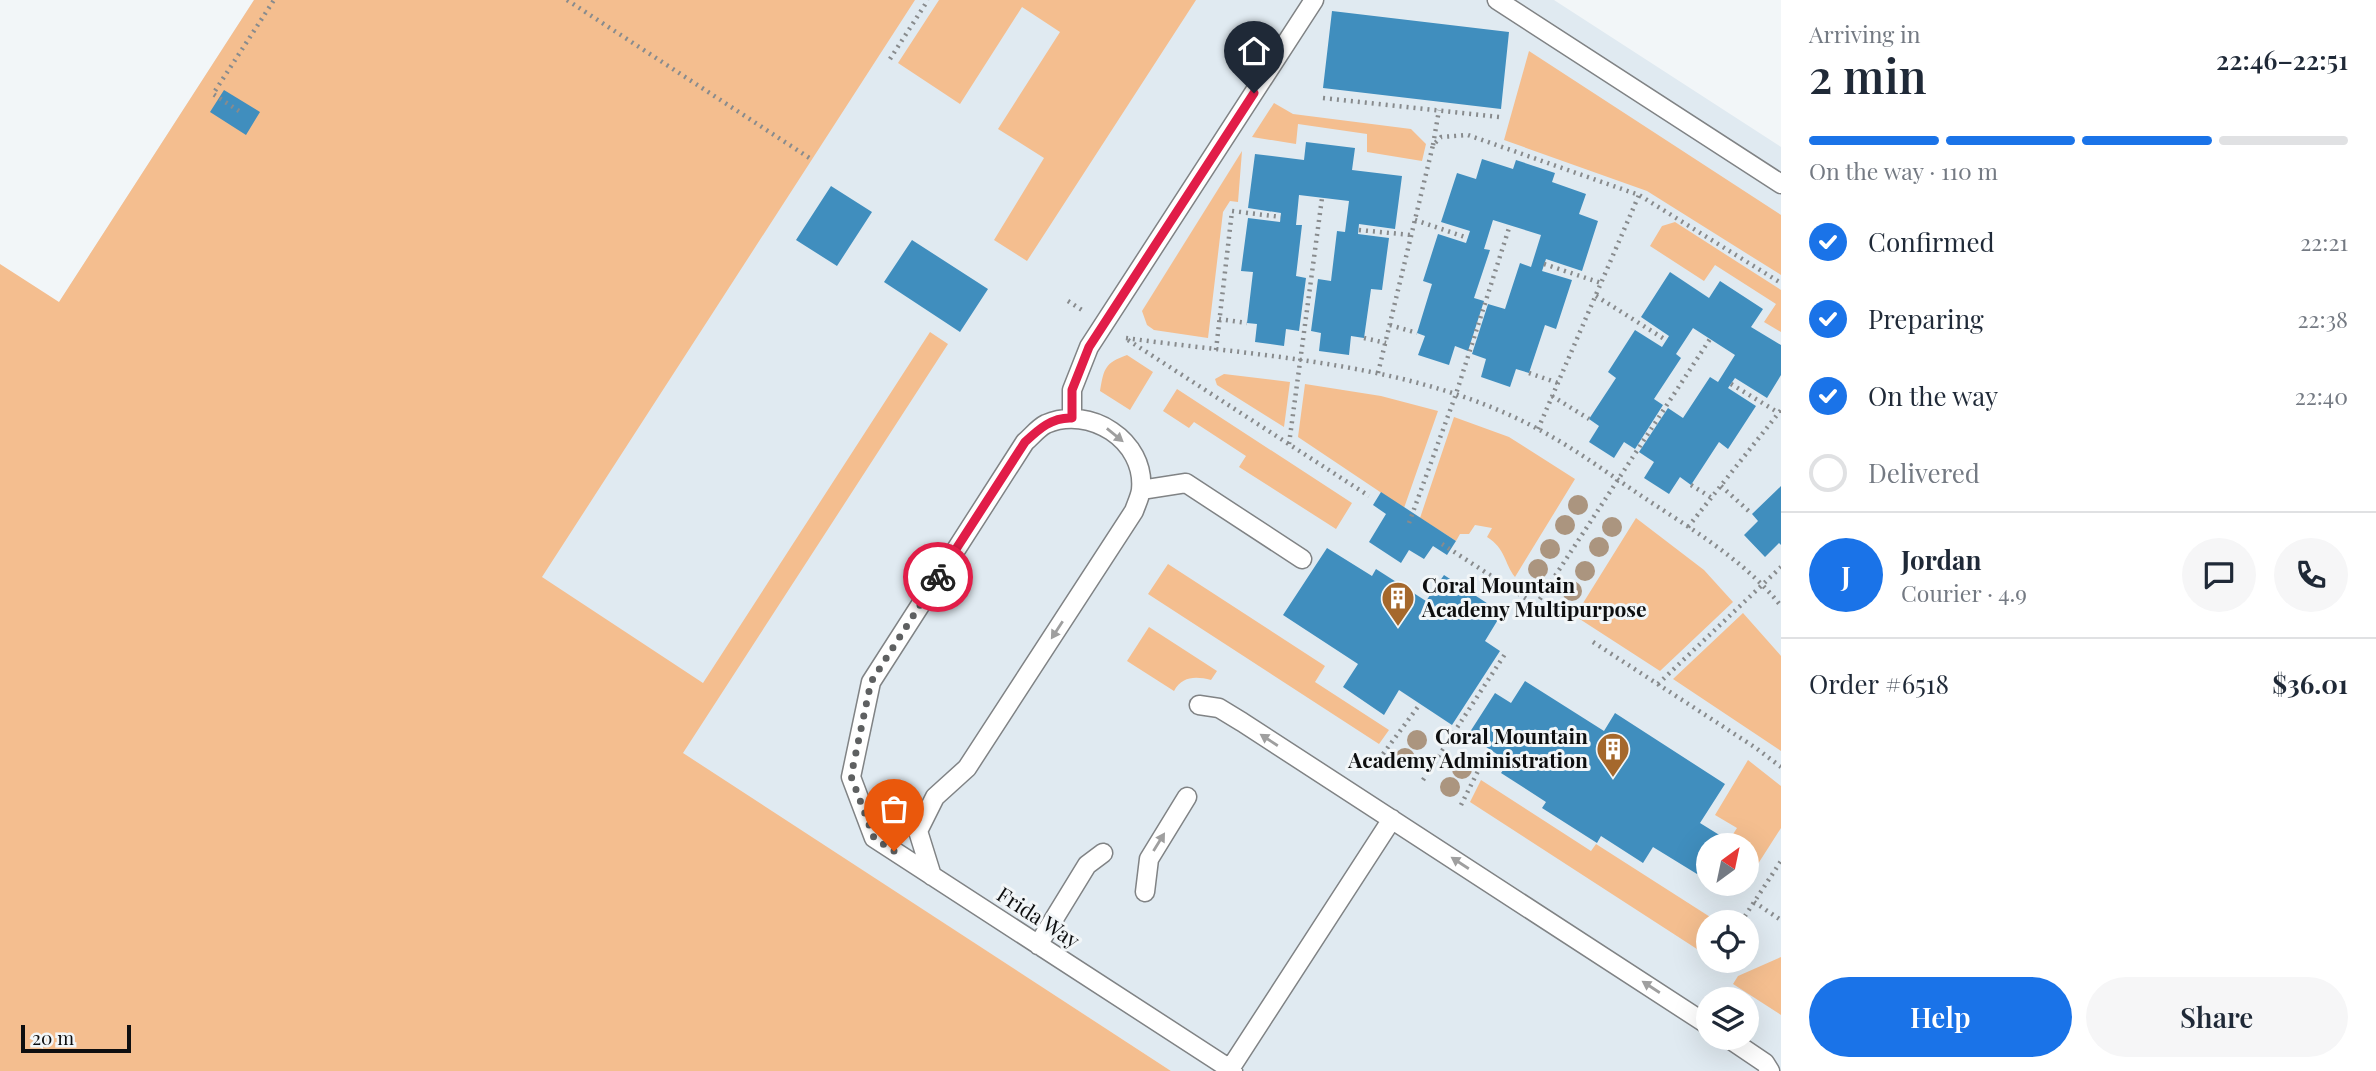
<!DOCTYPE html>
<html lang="en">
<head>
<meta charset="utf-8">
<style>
	:root { --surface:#fff; --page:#f6f6f7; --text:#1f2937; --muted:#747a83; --line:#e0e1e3; --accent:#1a73e8 }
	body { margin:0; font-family:"Playfair Display",serif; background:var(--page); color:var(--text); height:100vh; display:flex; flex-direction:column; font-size:26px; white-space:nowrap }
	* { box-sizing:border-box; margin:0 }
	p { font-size:23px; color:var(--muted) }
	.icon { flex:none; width:38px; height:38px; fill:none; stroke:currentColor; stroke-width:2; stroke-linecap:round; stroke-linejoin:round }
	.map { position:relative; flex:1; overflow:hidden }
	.side { display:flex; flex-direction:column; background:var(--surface); width:595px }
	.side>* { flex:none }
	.needle { width:46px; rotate:33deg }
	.buttons { position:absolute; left:1696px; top:833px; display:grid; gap:14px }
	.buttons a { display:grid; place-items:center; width:63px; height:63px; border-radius:50%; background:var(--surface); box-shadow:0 7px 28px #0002; font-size:35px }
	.scale { position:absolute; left:21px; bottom:18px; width:110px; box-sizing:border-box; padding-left:7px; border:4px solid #0e0f10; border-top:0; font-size:19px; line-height:24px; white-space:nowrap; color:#0e0f10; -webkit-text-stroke:5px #f2f6f8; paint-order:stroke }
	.pin { position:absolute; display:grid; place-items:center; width:60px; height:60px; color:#fff; margin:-72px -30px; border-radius:50% 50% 50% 0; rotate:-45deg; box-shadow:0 0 7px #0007 }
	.pin .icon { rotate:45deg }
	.courier { position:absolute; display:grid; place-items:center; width:70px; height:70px; margin:-35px; border:5px solid #e11d48; border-radius:50%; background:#fff; color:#222; box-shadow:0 2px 9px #0007 }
	.overview em { font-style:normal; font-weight:600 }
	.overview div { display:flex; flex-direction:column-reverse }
	.overview { display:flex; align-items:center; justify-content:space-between; height:119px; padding:0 28px }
	h1 { font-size:46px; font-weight:600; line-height:52px }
	.bar { display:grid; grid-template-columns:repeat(4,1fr); gap:10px 7px; align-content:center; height:84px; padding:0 28px }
	.bar i { height:9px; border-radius:5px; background:var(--line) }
	.bar .active { background:var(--accent) }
	.bar p { grid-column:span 4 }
	.line { display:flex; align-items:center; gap:18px; padding:0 28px; border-top:2px solid var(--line) }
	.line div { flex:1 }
	.round { display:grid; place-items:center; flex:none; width:74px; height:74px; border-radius:37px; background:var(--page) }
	ol { padding:0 28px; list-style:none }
	li { display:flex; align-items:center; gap:21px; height:77px }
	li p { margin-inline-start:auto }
	li .icon { padding:7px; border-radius:50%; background:var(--accent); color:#fff; stroke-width:4 }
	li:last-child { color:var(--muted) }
	li i { width:38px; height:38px; border:4px solid var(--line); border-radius:50% }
	.cta { display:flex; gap:14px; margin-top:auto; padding:14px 28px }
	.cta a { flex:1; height:80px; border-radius:42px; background:var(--accent); color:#fff; font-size:28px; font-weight:600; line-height:80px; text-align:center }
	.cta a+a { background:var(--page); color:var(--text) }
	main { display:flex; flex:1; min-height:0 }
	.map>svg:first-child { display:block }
</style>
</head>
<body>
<main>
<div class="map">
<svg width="1781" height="1071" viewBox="0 0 1781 1071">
	<rect width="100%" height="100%" fill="#f2f6f8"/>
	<path fill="#e0eaf1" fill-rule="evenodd" d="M254,0H1554L1781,147V1071H1171L38,335ZM1708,845H1746V884H1708ZM1708,922H1746V961H1708ZM1708,999H1746V1038H1708Z"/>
	<path fill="#f4be8f" d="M254,0H915L542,577L703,683L930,332L948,344L683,753L1171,1071H0V264L59,302Z
		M939,0H1196L1027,261L994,240L1044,158L998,129L1060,32L1022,7L960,104L898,63Z
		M1529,51L1781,215V275L1647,191L1504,140Z
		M1274,103L1293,114L1411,129L1426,144L1422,161L1367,152V134L1298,124L1296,144L1252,137Z
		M1242,151L1238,202L1230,201L1223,212L1208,338L1154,330L1147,325L1142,311Z
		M1675,222L1781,290V332L1764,322L1776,304L1715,265L1704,281L1650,246L1662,226Z
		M1127,355L1153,372L1130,410L1100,391C1104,368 1105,363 1127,355Z
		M1224,374L1290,382L1284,427L1217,385L1215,379Z
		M1305,384L1381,396L1438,411L1404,508L1298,437Z
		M1177,389L1352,503L1336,529L1239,467L1246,456L1194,422L1189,428L1163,411Z
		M1454,417L1509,437L1575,479L1515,577C1504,563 1506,549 1487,537L1492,528L1475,525L1469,534H1460L1456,541L1420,518Z
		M1636,518L1704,570L1733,602L1660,671L1575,616Z
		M1168,564L1325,666L1315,682L1389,730L1379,744L1148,594Z
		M1743,613L1781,656V751L1673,679Z
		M1149,627L1217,671L1211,680C1196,676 1182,676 1174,691L1127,661Z
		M1748,760L1781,786V828L1747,881L1746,845H1726L1737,828L1715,815Z
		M1481,780L1591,851L1596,844L1718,922H1708V938L1700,951L1470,802Z
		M1781,957V1015L1733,984L1738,976Z"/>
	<path fill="#408ebe" d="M1332,11L1509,32L1501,109L1323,88Z
		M224,90L260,112L246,135L210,112Z
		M1306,142L1355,148L1352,170L1402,176L1395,229L1359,224L1358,234L1389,238L1382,290L1371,289L1364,338L1351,336L1349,355L1319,351L1321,333L1311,331L1318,279L1331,281L1337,231L1345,232L1349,201L1299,195L1296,225H1302L1296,276L1306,278L1299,331L1286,329L1284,346L1255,342L1257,324L1247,323L1253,272L1241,271L1248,218L1280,222L1281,213L1248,208L1255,154L1304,160Z
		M1482,159L1513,169L1516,160L1555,173L1552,182L1586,194L1579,214L1598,221L1582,271L1546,259L1542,271L1572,280L1556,329L1545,325L1529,373L1516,369L1510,387L1481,377L1486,359L1472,354L1488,304L1505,309L1520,263L1531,267L1541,235L1493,220L1484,249L1490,250L1474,298L1484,301L1468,351L1455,346L1449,365L1418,355L1425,336L1417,333L1432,284L1423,281L1438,234L1466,243L1470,231L1441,222L1457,173L1476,179Z
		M831,186L872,212L837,266L796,240Z
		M912,240L988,289L960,332L884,282Z
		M1670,272L1709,298L1720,281L1763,309L1751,327L1781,345V375L1767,398L1735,378L1728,388L1756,406L1728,449L1719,442L1691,485L1680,477L1669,494L1644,478L1654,462L1639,452L1668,408L1683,418L1710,377L1718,382L1735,355L1693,328L1676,354L1681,358L1654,399L1663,405L1635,449L1624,442L1614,458L1589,442L1599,426L1589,419L1616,378L1608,372L1635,330L1662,347L1669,336L1641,317Z
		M1781,486V545L1779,543L1765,557L1744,535L1758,521L1752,514Z
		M1381,492L1456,541L1447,555L1433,546L1424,559L1409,550L1401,563L1369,542L1386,514L1373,505Z
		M1327,548L1372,576L1376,569L1426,601L1444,575L1502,613L1485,641L1500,651L1452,725L1399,690L1384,715L1343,687L1358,664L1283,615Z
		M1525,681L1604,731L1615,713L1725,784L1700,823L1721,836L1715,845H1708V856L1697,874L1653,847L1643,863L1601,836L1597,843L1542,808L1546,802L1501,773L1509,762L1468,735L1495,693L1511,703Z"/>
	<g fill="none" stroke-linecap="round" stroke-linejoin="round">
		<defs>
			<path id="service" d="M1497,0L1781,184
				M1072,418V390L1089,347L1314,0
				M1141,490L1186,483L1302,559
				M1199,705L1219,708L1242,722L1708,1025
				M932,876L918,831L935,797L967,768L1134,511C1136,505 1140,497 1141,490C1146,440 1089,405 1046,424C1038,428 1032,436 1025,442L871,682L851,777L874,838L1230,1069L1233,1071
				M1145,892L1149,859L1187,797
				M1038,945L1087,865L1103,853
				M1728,1038L1765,1063L1770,1071
				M1230,1069L1392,819"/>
		</defs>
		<use href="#service" stroke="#808385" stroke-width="21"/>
		<path stroke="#888b8d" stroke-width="4.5" stroke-dasharray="2 5" stroke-linecap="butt" d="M567,0L811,159
			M890,59L928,0
			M1323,98L1500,117
			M239,111L213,94L274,0
			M1433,145L1439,110
			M1415,220L1468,238
			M1359,230L1411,235
			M1544,264L1601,283
			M1596,296L1666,340
			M1068,301L1082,310
			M1219,319L1247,323
			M1390,325L1417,333
			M1126,338C1263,357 1413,362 1538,429C1576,449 1613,477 1649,501C1695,531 1747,563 1781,606
			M1364,338L1386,343
			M1128,340L1369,496
			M1216,350L1232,211L1281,217
			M1378,373L1433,145L1441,137L1468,135L1639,195L1781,283
			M1529,373L1558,383
			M1731,384L1779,413
			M1552,396L1589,419
			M1538,429L1639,195
			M1289,444L1322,198
			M1691,485L1712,498
			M1721,486L1752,514
			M1409,523L1456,394L1510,225
			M1688,527L1781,410
			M1442,544L1536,605L1710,339
			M1593,642L1756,748L1781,767
			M1658,684L1781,567
			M1383,754L1420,704
			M1423,780L1507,651
			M1461,805L1489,749
			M1754,902L1781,920
			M1741,922L1781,861
			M1712,968L1716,961"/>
		<use href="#service" stroke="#fff" stroke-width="18"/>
	</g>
	<g fill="#ab957f">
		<circle cx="1578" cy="505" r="10"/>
		<circle cx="1565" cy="525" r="10"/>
		<circle cx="1612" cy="527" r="10"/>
		<circle cx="1599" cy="547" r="10"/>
		<circle cx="1550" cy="549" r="10"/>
		<circle cx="1538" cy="569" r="10"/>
		<circle cx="1585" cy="571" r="10"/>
		<circle cx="1572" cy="591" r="10"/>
		<circle cx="1417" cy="740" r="10"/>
		<circle cx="1405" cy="758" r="10"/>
		<circle cx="1462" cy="769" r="10"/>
		<circle cx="1450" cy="787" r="10"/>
	</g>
	<defs><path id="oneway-solid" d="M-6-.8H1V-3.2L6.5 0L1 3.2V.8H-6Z" transform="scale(1.75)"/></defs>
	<g fill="#9f9f9f">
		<use href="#oneway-solid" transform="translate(1115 435) rotate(39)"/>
		<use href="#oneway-solid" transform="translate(1057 630) rotate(123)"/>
		<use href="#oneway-solid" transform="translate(1269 740) rotate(-147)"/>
		<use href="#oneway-solid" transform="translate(1159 842) rotate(-58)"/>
		<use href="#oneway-solid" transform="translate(1460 863) rotate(-147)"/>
		<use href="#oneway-solid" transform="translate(1651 987) rotate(-147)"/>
	</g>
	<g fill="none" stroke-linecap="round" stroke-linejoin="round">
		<path stroke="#5e6061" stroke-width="7" stroke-dasharray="0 12.6" d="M894,851L874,838L851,776L871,682L938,577"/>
		<path stroke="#e11d48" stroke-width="9" d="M938,577L1025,442C1039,429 1052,417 1072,418V390L1089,347L1254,93"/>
	</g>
	<defs>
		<symbol id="building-pin" viewBox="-11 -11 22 30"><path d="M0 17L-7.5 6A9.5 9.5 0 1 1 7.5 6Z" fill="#a5682c" stroke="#f2f6f8"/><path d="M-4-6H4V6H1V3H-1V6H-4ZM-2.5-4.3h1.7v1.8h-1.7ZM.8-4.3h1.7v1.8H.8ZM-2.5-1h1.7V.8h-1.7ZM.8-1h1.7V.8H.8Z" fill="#fff"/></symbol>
	</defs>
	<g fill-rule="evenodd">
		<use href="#building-pin" x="1379" y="579" width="38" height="52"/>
		<use href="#building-pin" x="1594" y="730" width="38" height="52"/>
	</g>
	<g text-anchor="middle" stroke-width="6" stroke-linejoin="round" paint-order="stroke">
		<g font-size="21" font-weight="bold" fill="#0e0f10" stroke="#f2f6f8" text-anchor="start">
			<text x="1422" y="593">Coral Mountain<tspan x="1422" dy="24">Academy Multipurpose</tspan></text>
			<text x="1588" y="744" text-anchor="end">Coral Mountain<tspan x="1588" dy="24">Academy Administration</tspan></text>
		</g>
		<g font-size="21" fill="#0e0f10" stroke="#f2f6f8">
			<text transform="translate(1038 918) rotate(33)" y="7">Frida Way</text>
		</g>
	</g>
</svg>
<div class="buttons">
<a><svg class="needle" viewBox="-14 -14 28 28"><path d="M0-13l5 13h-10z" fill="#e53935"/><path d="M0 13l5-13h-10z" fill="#747a83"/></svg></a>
<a><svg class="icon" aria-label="locate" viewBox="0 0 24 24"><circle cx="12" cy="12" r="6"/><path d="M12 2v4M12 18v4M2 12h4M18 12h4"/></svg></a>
<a><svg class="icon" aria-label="layers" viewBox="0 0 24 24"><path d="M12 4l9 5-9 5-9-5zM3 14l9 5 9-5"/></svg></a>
</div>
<div class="scale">20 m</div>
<div class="pin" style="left:894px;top:851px;background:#ea580c"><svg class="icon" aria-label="bag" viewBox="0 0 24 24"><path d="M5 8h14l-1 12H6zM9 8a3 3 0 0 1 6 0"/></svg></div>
<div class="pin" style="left:1254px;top:93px;background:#1f2937"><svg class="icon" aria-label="home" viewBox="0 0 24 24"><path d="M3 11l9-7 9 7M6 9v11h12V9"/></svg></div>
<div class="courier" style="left:938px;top:577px"><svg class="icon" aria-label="bike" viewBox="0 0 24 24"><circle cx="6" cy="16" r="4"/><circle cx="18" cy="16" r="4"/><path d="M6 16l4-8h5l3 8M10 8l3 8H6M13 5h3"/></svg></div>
</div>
<section class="side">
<div class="overview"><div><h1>2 min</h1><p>Arriving in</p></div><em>22:46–22:51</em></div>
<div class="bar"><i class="active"></i><i class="active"></i><i class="active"></i><i></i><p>On the way · 110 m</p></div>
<ol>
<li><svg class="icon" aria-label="check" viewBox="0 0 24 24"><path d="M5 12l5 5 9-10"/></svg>Confirmed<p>22:21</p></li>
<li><svg class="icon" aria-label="check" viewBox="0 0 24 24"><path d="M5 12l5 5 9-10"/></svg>Preparing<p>22:38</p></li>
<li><svg class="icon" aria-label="check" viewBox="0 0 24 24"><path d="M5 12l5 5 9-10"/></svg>On the way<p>22:40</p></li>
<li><i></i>Delivered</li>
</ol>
<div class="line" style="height:126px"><b class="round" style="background:var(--accent);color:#fff">J</b><div><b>Jordan</b><p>Courier · 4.9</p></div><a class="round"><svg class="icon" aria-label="chat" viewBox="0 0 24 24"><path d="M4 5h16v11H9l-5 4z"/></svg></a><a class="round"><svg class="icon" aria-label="phone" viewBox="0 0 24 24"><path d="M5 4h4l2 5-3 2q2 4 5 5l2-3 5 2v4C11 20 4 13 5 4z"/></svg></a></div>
<div class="line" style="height:91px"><div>Order #6518</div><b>$36.01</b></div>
<div class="cta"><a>Help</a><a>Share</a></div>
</section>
</main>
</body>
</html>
